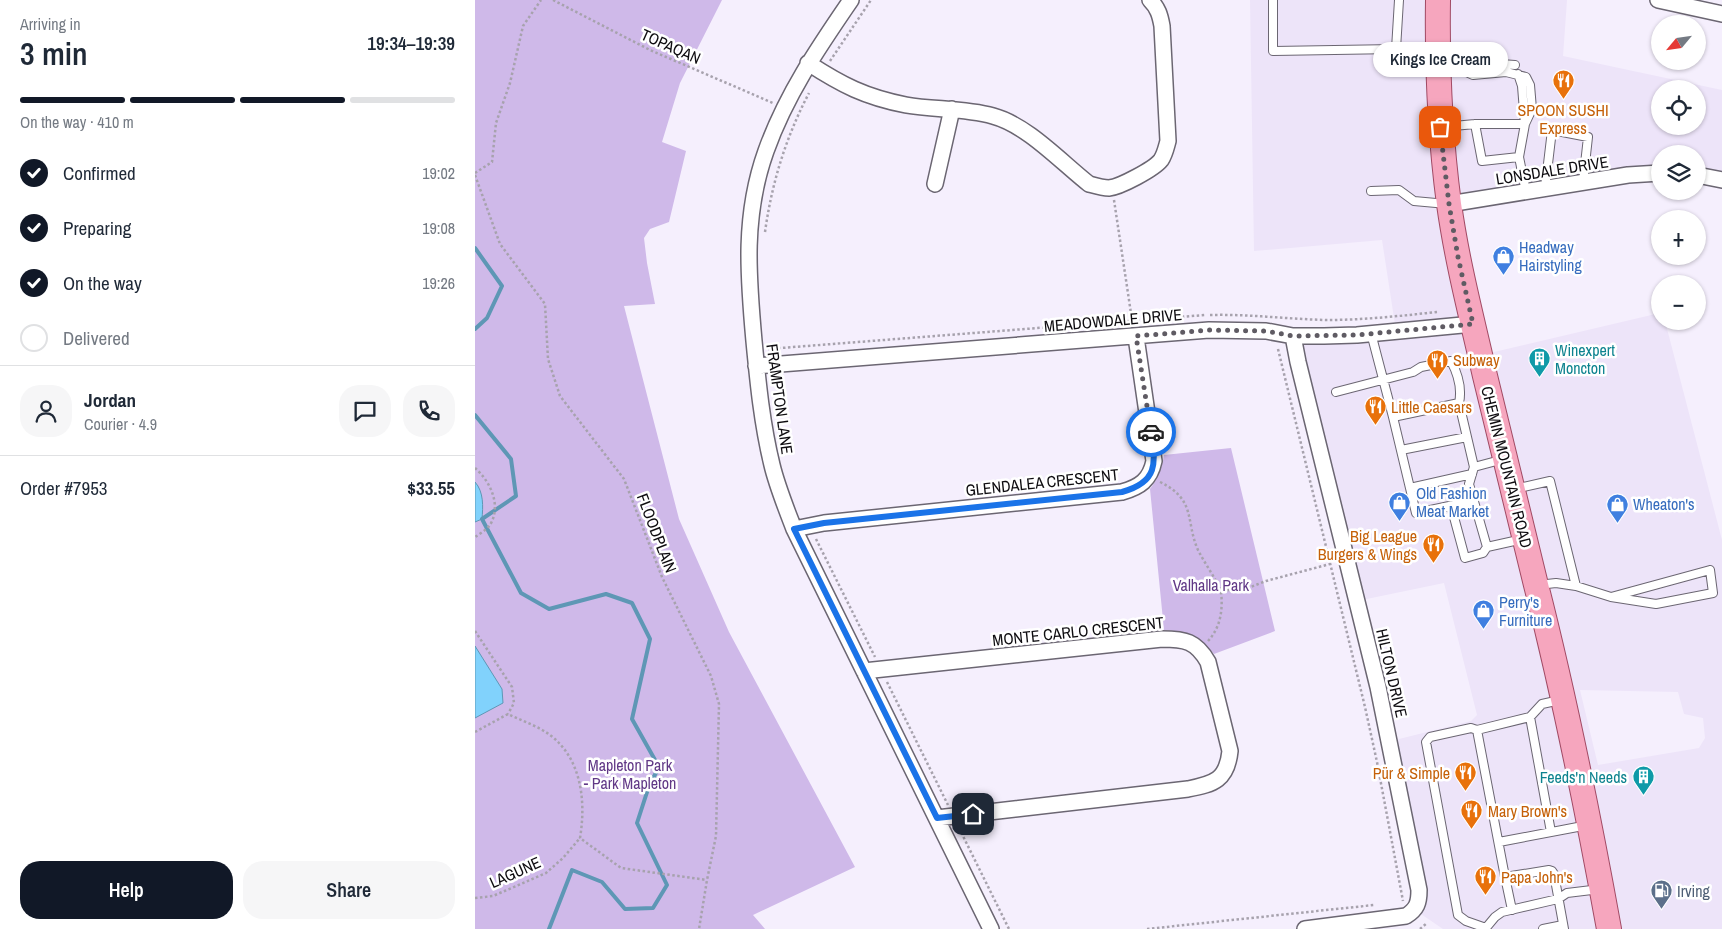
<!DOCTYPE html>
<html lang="en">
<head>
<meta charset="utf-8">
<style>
	:root { --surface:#fff; --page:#f6f6f7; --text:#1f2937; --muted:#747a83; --line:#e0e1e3; --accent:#111827 }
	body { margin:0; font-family:"Archivo Narrow",sans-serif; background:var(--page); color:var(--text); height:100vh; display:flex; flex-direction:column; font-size:19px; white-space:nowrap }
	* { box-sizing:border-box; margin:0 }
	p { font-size:16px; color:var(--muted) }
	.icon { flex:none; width:28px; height:28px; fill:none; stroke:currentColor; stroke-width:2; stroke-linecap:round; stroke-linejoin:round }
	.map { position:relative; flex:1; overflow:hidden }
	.details { display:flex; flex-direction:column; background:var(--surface); width:475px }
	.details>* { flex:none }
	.needle { width:32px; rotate:241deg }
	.buttons { position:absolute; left:1176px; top:15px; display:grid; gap:10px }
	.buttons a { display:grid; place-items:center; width:55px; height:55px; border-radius:50%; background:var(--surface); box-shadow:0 1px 4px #0004; font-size:25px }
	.pin { position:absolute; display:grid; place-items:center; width:42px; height:42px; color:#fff; margin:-21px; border-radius:10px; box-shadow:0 2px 8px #0006 }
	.courier { position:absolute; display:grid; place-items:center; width:50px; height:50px; margin:-25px; border:4px solid #1a73e8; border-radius:50%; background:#fff; color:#222; box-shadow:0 1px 6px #0007 }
	.bubble { position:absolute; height:35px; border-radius:18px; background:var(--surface); box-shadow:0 1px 4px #0004; font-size:16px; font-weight:600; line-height:35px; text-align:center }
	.head em { font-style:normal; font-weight:600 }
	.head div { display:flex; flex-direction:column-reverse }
	.head { display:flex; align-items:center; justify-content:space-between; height:85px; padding:0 20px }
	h1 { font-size:32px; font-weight:600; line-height:38px }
	.bar { display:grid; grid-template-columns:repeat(4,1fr); gap:8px 5px; align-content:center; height:60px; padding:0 20px }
	.bar i { height:6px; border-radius:4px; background:var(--line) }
	.bar .selected { background:var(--accent) }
	.bar p { grid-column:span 4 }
	.line { display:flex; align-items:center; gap:12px; padding:0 20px; border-top:1px solid var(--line) }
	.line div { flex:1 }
	.round { display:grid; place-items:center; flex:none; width:52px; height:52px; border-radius:20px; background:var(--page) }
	ol { padding:0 20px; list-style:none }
	li { display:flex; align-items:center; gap:15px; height:55px }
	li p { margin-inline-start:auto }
	li .icon { padding:5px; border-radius:50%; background:var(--accent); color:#fff; stroke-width:4 }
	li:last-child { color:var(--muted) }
	li i { width:28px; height:28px; border:2px solid var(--line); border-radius:50% }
	.button { display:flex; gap:10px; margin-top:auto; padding:10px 20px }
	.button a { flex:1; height:58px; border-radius:20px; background:var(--accent); color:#fff; font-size:20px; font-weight:600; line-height:58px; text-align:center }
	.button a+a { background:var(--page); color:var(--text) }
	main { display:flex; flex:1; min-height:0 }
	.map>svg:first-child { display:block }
</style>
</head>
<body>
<main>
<section class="details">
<div class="head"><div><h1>3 min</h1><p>Arriving in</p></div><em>19:34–19:39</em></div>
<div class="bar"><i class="selected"></i><i class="selected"></i><i class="selected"></i><i></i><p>On the way · 410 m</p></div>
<ol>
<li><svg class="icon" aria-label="check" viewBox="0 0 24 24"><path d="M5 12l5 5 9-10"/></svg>Confirmed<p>19:02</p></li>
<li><svg class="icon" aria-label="check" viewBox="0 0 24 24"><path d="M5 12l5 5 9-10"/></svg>Preparing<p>19:08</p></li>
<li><svg class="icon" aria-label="check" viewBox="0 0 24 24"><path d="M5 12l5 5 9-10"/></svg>On the way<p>19:26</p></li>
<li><i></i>Delivered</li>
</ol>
<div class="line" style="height:90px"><a class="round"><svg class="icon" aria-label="person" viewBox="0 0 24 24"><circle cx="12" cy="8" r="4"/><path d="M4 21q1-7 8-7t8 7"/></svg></a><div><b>Jordan</b><p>Courier · 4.9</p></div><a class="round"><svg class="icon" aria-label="chat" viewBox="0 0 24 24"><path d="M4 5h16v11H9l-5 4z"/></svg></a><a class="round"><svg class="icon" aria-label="phone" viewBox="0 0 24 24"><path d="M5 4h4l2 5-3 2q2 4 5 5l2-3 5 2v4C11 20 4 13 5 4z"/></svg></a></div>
<div class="line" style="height:65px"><div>Order #7953</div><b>$33.55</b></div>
<div class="button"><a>Help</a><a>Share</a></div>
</section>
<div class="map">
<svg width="1247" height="929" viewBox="0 0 1247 929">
	<rect width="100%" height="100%" fill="#f5effd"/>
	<path fill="#ede4f9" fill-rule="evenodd" d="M775,0H1092L1088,56L1247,90V180L1223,175L1222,154H1185V173L975,204L1006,355L1185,313V321H1190L1247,540V929H968L940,910L916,746L924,739L996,721L1002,715L969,583L882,601L818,336L921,331L907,240L779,251ZM1185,89H1222V126H1185ZM1105,690L1203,692L1209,714L1228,718L1230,738L1224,748L1123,765Z"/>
	<path fill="#cfb9e9" d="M0,0H247L205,83L187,142L211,151L194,222L175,229L169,238L172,263L180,304L149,306L204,519L254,632L380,867L278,915L290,929H0Z
		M756,448L800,631L739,654C722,635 714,632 689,630L675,489C683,478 687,468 689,455Z"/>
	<path fill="#81d2fc" stroke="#5e97b5" d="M0,482C9,492 8,507 7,519L0,522Z
		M0,646L27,689L28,703L0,718Z"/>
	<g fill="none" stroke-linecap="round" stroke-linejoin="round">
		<path stroke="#5e97b5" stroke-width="4" d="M0,248L27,286L12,318L0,329
			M0,415L36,459L41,496L7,519L46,593L74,609L131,594L157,603L175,639L157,719L184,767L174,786L162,823L192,885L178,908L150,909L127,882L97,870L74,929"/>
		<defs>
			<path id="service" d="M798,0V51L921,49L924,0
				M967,69H985L998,75L1031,72L1051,77L1055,85L1057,109L1050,124
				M985,69L998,62L1040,65
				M1043,74L1047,86L1050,124
				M1000,124L1007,161L1044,157
				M968,127L1000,124H1050L1044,157L1051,192
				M1070,189L1077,130L1113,137L1108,182
				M896,191L924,190L939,201L972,204
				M896,333L918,417L935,488L997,474
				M861,392L938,372L946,367L976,361C983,374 987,389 984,403
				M918,417L984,403L999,467L994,484L1012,547L1048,539
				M926,450L992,437
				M999,467L1029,459
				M935,488L941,513L998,501
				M1039,489L1075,481L1101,586
				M976,506L990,558L1008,553L1012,547
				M1063,585L1081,583L1101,586L1136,597L1181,604L1238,593L1235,570L1136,597
				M1055,717L1076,832
				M1002,730L1055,717L1067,704L1085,700
				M1024,842L1113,825
				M1030,877L1037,910
				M1011,928L991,921L983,915L951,742L955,737L996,728L1002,730L1030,877L1074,870L1077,871L1079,874L1089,929
				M1010,929L1020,917L1027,912L1083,899L1092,893L1125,889
				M1068,929L1088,925"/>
			<path id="minor" d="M376,0C343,48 311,95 291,151C268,215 273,275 279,341C283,383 287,424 297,465C302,486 311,508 319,529L516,929
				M1183,0L1247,14
				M333,63C367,85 390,97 431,105C459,110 489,108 518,116C552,125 586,162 614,184C621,186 627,188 634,188C645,187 679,169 686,160C690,154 691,148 693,141L687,26C685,15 683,8 675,0
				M1222,175L1247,180
				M460,184L477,109
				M974,204L1153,175L1185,173
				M818,336L823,362L903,687L944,890C944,903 942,909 931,916L830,929
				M281,366L734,330L791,331L818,336H849L882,335L998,324
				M319,529L349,523L647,492C665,487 675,480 679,461L661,337
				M389,671L687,639C710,639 721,641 733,662L755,751C752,780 739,784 713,789L462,818"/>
			<path id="primary" d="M963,0C962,69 965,136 974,204C982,262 997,319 1010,376C1027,446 1044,515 1061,585C1090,699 1113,813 1134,929"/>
		</defs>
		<use href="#service" stroke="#6b6672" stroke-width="10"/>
		<use href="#minor" stroke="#6b6672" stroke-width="18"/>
		<use href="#primary" stroke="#a14a64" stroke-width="26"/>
		<path stroke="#a7a2ad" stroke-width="2.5" stroke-dasharray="2.5 2.5" stroke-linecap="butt" d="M78,0L175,50L298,103
			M355,61L396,0
			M0,173L17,162L21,123L35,83L48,26L66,0
			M0,175L25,244L70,304L73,359L85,396L149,479L187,577L236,676L244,704L241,836L232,880L224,929
			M639,200L657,320
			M290,232C297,182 311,137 334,93
			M735,315C774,314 812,319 851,320C888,320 925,316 962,312
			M293,349L730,315
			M803,349L890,707L902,762L928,901
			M0,468C15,481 27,505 15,525C12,529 5,534 0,537
			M685,482C722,500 710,521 723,550C730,564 740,577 746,591L773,588L791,581L855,564
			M341,539L400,657
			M0,631L37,687L39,703L33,714
			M733,641C746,627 748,609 746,591
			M412,682L473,805
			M0,732L33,714C47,721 63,726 75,735C107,759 111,802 105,838L146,868L232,880
			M484,828L534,929
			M0,898L18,896L71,873L88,858L105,838
			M672,929L899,905
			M945,929L952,923"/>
		<use href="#service" stroke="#fff" stroke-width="8"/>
		<use href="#minor" stroke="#fff" stroke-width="15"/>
		<use href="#primary" stroke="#f6a6be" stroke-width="24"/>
	</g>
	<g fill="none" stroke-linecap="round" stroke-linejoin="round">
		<path stroke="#5f5b63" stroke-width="5" stroke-dasharray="0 9" d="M676,432L661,336L734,330L791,331L818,336L882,335L998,324L983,257L974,204L965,127"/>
		<path stroke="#1a73e8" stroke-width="6" d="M498,814L462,818L319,529L349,523L647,492C683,482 681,464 676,432"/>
	</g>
	<defs>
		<symbol id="restaurant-pin" viewBox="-11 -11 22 30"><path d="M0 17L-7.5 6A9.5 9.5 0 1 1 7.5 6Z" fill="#e8710a" stroke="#fff"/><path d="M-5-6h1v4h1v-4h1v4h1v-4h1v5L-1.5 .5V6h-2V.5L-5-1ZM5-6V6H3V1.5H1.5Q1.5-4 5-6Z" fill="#fff"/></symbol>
		<symbol id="shop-pin" viewBox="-11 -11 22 30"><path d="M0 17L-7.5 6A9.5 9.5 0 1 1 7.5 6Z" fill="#3f7fe0" stroke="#fff"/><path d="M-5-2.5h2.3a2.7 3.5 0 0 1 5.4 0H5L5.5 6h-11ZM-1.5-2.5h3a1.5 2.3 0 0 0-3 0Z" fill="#fff"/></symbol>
		<symbol id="building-pin" viewBox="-11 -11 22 30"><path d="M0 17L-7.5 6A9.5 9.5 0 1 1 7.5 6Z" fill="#0f9aa8" stroke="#fff"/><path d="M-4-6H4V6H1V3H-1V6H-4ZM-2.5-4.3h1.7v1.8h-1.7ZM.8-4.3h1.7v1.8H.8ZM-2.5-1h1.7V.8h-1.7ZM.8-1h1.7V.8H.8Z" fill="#fff"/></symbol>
		<symbol id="fuel-pin" viewBox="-11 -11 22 30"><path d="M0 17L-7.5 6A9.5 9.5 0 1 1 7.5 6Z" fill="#5c6f8a" stroke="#fff"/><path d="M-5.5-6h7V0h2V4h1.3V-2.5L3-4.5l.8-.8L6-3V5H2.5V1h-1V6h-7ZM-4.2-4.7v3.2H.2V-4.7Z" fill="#fff"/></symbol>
	</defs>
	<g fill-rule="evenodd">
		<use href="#restaurant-pin" x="1076" y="68" width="25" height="34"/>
		<use href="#shop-pin" x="1016" y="244" width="25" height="34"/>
		<use href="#building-pin" x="1052" y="346" width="25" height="34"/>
		<use href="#restaurant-pin" x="950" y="348" width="25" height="34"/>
		<use href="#restaurant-pin" x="888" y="394" width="25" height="34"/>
		<use href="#shop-pin" x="912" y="490" width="25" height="34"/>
		<use href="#shop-pin" x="1130" y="492" width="25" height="34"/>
		<use href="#restaurant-pin" x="946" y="532" width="25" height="34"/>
		<use href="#shop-pin" x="996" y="598" width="25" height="34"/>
		<use href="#restaurant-pin" x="978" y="760" width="25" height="34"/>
		<use href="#building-pin" x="1156" y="764" width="25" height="34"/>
		<use href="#restaurant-pin" x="984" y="798" width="25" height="34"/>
		<use href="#restaurant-pin" x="998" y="864" width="25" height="34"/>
		<use href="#fuel-pin" x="1174" y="878" width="25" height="34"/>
	</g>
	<g text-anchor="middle" stroke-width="5" stroke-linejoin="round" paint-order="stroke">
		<g font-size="16" fill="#0e0c10" stroke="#fff">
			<text transform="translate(196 46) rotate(24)" y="6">TOPAQAN</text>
			<text transform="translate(1077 170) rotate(-9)" y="6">LONSDALE DRIVE</text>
			<text transform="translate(638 320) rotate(-5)" y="6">MEADOWDALE DRIVE</text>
			<text transform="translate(305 399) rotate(82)" y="6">FRAMPTON LANE</text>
			<text transform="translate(1032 467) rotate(76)" y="6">CHEMIN MOUNTAIN ROAD</text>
			<text transform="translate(567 482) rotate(-6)" y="6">GLENDALEA CRESCENT</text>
			<text transform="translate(182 533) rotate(69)" y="6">FLOODPLAIN</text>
			<text transform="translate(603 631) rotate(-6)" y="6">MONTE CARLO CRESCENT</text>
			<text transform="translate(917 673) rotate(77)" y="6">HILTON DRIVE</text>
			<text transform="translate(40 872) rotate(-24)" y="6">LAGUNE</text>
		</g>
		<g font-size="16" fill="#c56008" stroke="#fff" text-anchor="start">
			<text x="1088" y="116" text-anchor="middle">SPOON SUSHI<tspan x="1088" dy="18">Express</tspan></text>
			<text x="978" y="366">Subway</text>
			<text x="916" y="413">Little Caesars</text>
			<text x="942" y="542" text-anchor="end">Big League<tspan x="942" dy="18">Burgers &amp; Wings</tspan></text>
			<text x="975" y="779" text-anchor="end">Pür &amp; Simple</text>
			<text x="1013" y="817">Mary Brown's</text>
			<text x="1026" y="883">Papa John's</text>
		</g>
		<g font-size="16" fill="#366cbe" stroke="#fff" text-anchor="start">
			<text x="1044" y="253">Headway<tspan x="1044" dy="18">Hairstyling</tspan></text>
			<text x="941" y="499">Old Fashion<tspan x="941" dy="18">Meat Market</tspan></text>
			<text x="1158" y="510">Wheaton's</text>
			<text x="1024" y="608">Perry's<tspan x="1024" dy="18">Furniture</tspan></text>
		</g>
		<g font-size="16" fill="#0d838f" stroke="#fff" text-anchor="start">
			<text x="1080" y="356">Winexpert<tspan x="1080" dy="18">Moncton</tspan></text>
			<text x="1152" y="783" text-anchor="end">Feeds'n Needs</text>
		</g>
		<g font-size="16" fill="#613886" stroke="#fff">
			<text x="736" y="591">Valhalla Park</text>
			<text x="155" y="771">Mapleton Park<tspan x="155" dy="18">- Park Mapleton</tspan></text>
		</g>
		<g font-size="16" fill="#4e5e75" stroke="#fff" text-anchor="start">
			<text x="1202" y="897">Irving</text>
		</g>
	</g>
</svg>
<div class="buttons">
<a><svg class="needle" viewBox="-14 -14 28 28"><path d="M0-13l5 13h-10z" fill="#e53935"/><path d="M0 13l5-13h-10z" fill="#747a83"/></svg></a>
<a><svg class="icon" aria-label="locate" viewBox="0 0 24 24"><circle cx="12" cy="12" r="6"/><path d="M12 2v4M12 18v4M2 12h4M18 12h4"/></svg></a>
<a><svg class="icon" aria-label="layers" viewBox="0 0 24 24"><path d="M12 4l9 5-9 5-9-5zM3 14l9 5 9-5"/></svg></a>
<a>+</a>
<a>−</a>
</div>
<div class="pin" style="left:965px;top:127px;background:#ea580c"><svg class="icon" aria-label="bag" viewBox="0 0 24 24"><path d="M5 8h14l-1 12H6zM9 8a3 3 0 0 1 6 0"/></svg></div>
<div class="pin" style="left:498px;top:814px;background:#1f2937"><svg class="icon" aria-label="home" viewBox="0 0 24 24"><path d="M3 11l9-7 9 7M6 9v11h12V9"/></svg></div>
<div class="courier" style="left:676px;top:432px"><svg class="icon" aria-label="car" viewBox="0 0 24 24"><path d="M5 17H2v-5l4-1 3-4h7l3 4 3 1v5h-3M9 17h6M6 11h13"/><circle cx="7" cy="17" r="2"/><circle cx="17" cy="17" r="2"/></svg></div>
<div class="bubble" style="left:898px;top:42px;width:135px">Kings Ice Cream</div>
</div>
</main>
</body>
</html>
